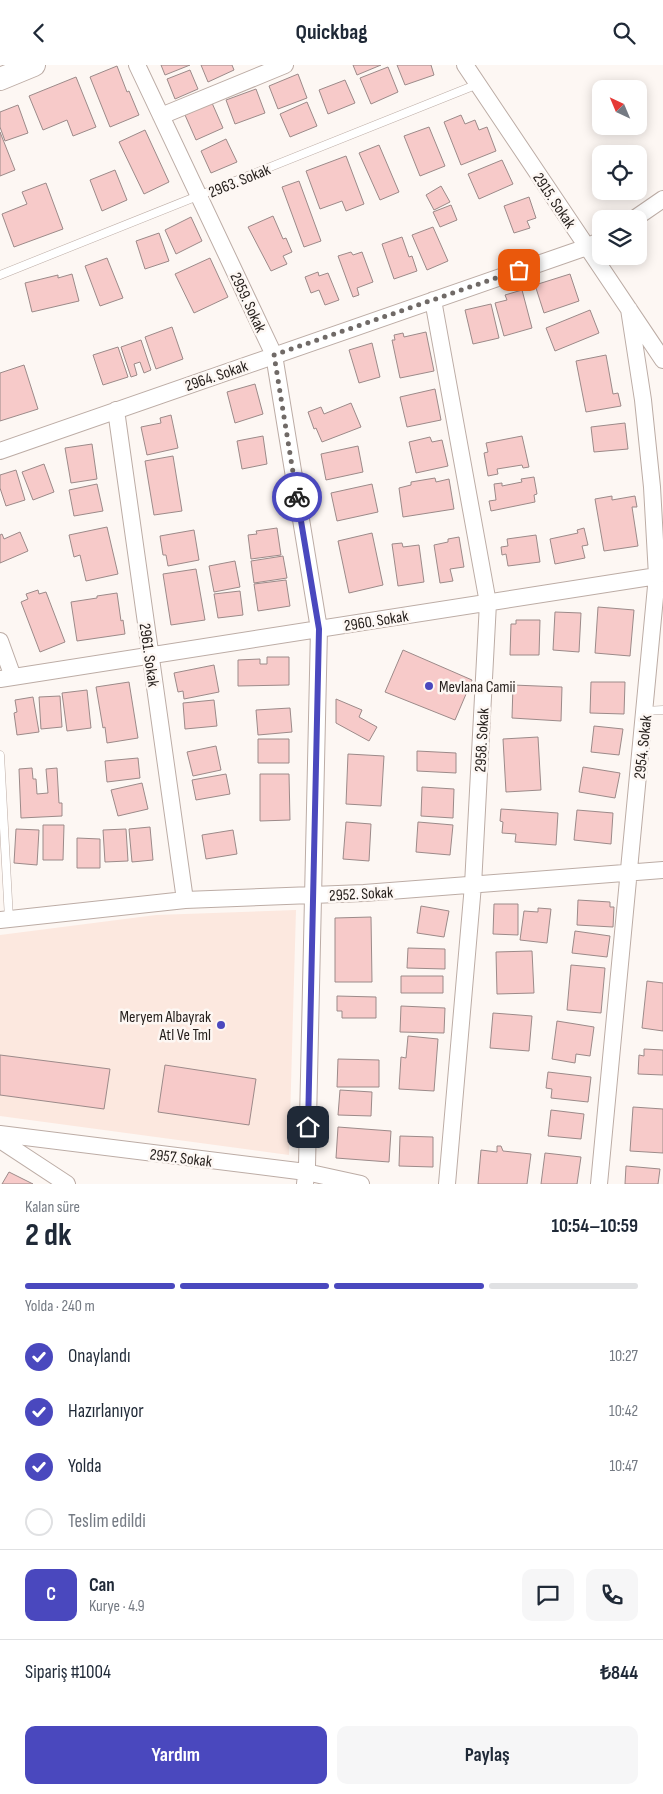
<!DOCTYPE html>
<html lang="tr">
<head>
<meta charset="utf-8">
<style>
	:root { --surface:#fff; --page:#f6f6f7; --text:#1f2937; --muted:#747a83; --line:#e0e1e3; --accent:#4a48be }
	body { margin:0; font-family:"Sofia Sans Condensed",sans-serif; background:var(--page); color:var(--text); height:100vh; display:flex; flex-direction:column; font-size:19px; white-space:nowrap }
	* { box-sizing:border-box; margin:0 }
	p { font-size:16px; color:var(--muted) }
	.icon { flex:none; width:28px; height:28px; fill:none; stroke:currentColor; stroke-width:2; stroke-linecap:round; stroke-linejoin:round }
	.map { position:relative; height:1119px; overflow:hidden }
	.details { display:flex; flex-direction:column; background:var(--surface); flex:1 }
	.details>* { flex:none }
	.needle { width:32px; rotate:316deg }
	.buttons { position:absolute; left:592px; top:15px; display:grid; gap:10px }
	.buttons a { display:grid; place-items:center; width:55px; height:55px; border-radius:10px; background:var(--surface); box-shadow:0 2px 12px #0003; font-size:25px }
	.pin { position:absolute; display:grid; place-items:center; width:42px; height:42px; color:#fff; margin:-21px; border-radius:10px; box-shadow:0 2px 8px #0006 }
	.courier { position:absolute; display:grid; place-items:center; width:50px; height:50px; margin:-25px; border:4px solid #4a48be; border-radius:50%; background:#fff; color:#222; box-shadow:0 1px 6px #0007 }
	.headline em { font-style:normal; font-weight:700 }
	.headline div { display:flex; flex-direction:column-reverse }
	.headline { display:flex; align-items:center; justify-content:space-between; height:85px; padding:0 25px }
	h1 { font-size:32px; font-weight:700; line-height:38px }
	.bar { display:grid; grid-template-columns:repeat(4,1fr); gap:8px 5px; align-content:center; height:60px; padding:0 25px }
	.bar i { height:6px; border-radius:4px; background:var(--line) }
	.bar .on { background:var(--accent) }
	.bar p { grid-column:span 4 }
	.line { display:flex; align-items:center; gap:12px; padding:0 25px; border-top:1px solid var(--line) }
	.line div { flex:1 }
	.round { display:grid; place-items:center; flex:none; width:52px; height:52px; border-radius:10px; background:var(--page) }
	ol { padding:0 25px; list-style:none }
	li { display:flex; align-items:center; gap:15px; height:55px }
	li p { margin-inline-start:auto }
	li .icon { padding:5px; border-radius:50%; background:var(--accent); color:#fff; stroke-width:4 }
	li:last-child { color:var(--muted) }
	li i { width:28px; height:28px; border:2px solid var(--line); border-radius:50% }
	.button { display:flex; gap:10px; margin-top:auto; padding:10px 25px }
	.button a { flex:1; height:58px; border-radius:10px; background:var(--accent); color:#fff; font-size:20px; font-weight:700; line-height:58px; text-align:center }
	.button a+a { background:var(--page); color:var(--text) }
	header { display:flex; justify-content:space-between; align-items:center; height:65px; padding:0 25px; background:var(--surface); font-size:22px; font-weight:700 }
	.map>svg:first-child { display:block }
</style>
</head>
<body>
<header><svg class="icon" aria-label="back" viewBox="0 0 24 24"><path d="M15 5l-7 7 7 7"/></svg>Quickbag<svg class="icon" aria-label="search" viewBox="0 0 24 24"><circle cx="10" cy="10" r="6"/><path d="M15 15l6 6"/></svg></header>
<div class="map">
<svg width="663" height="1119" viewBox="0 0 663 1119">
	<rect width="100%" height="100%" fill="#fdf7f3"/>
	<path fill="#fce8df" d="M296,845L289,1090L0,1051V870L156,850Z"/>
	<path fill="#f7cac9" stroke="#9c8a89" d="M161,0H190L165,10Z
		M201,0H232L234,5L208,17Z
		M353,0H381L357,10Z
		M397,0H431L434,10L405,20Z
		M117,1L127,27L129,26L139,50L110,62L90,12Z
		M388,2L398,27L371,39L360,13Z
		M190,5L198,24L175,34L167,14Z
		M298,9L307,33L278,44L269,21Z
		M76,12L96,62L73,71L67,55L43,65L29,31Z
		M345,15L355,38L328,49L319,25Z
		M256,24L265,48L235,59L226,35Z
		M307,37L317,61L290,72L280,49Z
		M212,38L223,63L196,75L185,50Z
		M18,40L28,68L5,76L0,62V47Z
		M461,50L465,59L475,55L479,65L487,62L496,86L461,100L444,57Z
		M429,62L445,101L420,111L404,71Z
		M145,65L169,117L144,129L119,77Z
		M0,67L15,105L0,111Z
		M226,74L237,97L211,108L201,86Z
		M379,80L399,127L380,135L359,88Z
		M346,91L364,139L346,146L342,136L320,144L306,106Z
		M502,95L513,119L479,134L468,109Z
		M115,105L127,135L102,146L90,115Z
		M299,116L321,176L304,182L282,122Z
		M46,118L63,164L14,182L2,149L27,139L22,127Z
		M441,121L450,137L434,145L426,130Z
		M529,132L536,153L527,156L530,163L514,168L504,141Z
		M451,140L457,155L440,162L433,147Z
		M273,151L283,174L286,173L292,187L283,191L287,199L271,206L248,162Z
		M191,152L202,176L176,189L165,165Z
		M433,162L448,196L427,205L412,170Z
		M159,168L169,196L145,204L136,176Z
		M402,172L409,192L412,191L417,206L394,214L382,179Z
		M351,187L353,190L362,187L373,217L357,223L359,230L353,232L338,191Z
		M107,193L123,233L100,241L85,201Z
		M210,193L228,232L194,248L175,209Z
		M318,207L319,211L328,208L339,235L325,240L319,225L311,228L305,212Z
		M72,209L79,236L32,247L25,218L58,210V213Z
		M570,209L579,236L544,248L535,220Z
		M522,225L532,263L504,271L495,238L507,235L505,230Z
		M491,239L499,273L473,279L465,245Z
		M590,245L599,268L555,286L546,263Z
		M172,262L183,294L156,304L145,272Z
		M426,267L434,306L400,313L392,275H395L394,270L403,268L404,272Z
		M141,275L151,305L144,308L140,297L134,299L137,310L131,312L121,282Z
		M372,278L380,312L359,318L349,285Z
		M118,282L128,312L103,320L93,290Z
		M606,290L613,329L618,328L621,341L586,347L576,296Z
		M24,300L38,344L0,356V308Z
		M255,319L263,349L235,358L227,327Z
		M435,324L441,355L407,362L400,332Z
		M351,338L361,362L322,377L316,363L314,364L308,347L321,342L324,349Z
		M171,350L178,383L147,390L141,362L161,358L160,353Z
		M625,358L628,384L594,387L591,362Z
		M263,371L267,399L242,404L237,376Z
		M522,371L529,402L523,403L522,400L497,404L498,409L488,411L484,388L488,387L486,378Z
		M430,372L432,377L442,375L448,401L416,408L409,377Z
		M92,379L97,414L71,418L65,383Z
		M358,381L363,407L326,415L321,389Z
		M173,391L182,446L154,450L145,396Z
		M44,399L54,427L33,435L22,407Z
		M16,405L25,435L6,441L0,423V410Z
		M534,412L537,429L534,430L535,437L491,446L489,436L496,435L494,419L502,418V421L522,417L521,414Z
		M435,413L436,417L449,414L454,444L403,452L399,423L411,420V417Z
		M97,419L103,446L74,451L69,425Z
		M372,419L378,447L337,456L331,428Z
		M612,431V435L635,431L637,442H632L638,481L604,486L595,434Z
		M107,462L118,509L86,516L80,490L74,492L69,470Z
		M277,463L281,490L251,494L248,470L257,469L256,466Z
		M584,463L588,480L582,481L585,493L555,499L550,474L578,468L577,465Z
		M194,465L199,495L168,501L166,490H163L160,471Z
		M20,467L28,486L0,498V470L2,469L4,474Z
		M372,468L383,520L349,528L338,476Z
		M536,470L540,497L508,501L506,489L502,490L501,482L508,481L507,474Z
		M459,472L464,502L450,504L453,516L440,518L434,480L448,477V474Z
		M402,478L403,482L419,480L424,517L398,521L392,479Z
		M283,491L287,513L254,518L251,496Z
		M235,496L240,522L214,527L209,501Z
		M196,504L205,555L171,560L163,509Z
		M286,515L290,541L258,546L254,519Z
		M38,525L39,529L46,527L65,577L40,587L21,537L28,534L26,529Z
		M240,526L243,550L218,553L214,529Z
		M117,528L121,556L123,555L125,569L77,576L71,537L97,533V531Z
		M598,542L634,545L630,591L595,588Z
		M555,547L581,548L579,587L553,585Z
		M516,555H540L539,590H510L511,559H516Z
		M403,585L472,615L455,655L385,627Z
		M267,592H289V620L238,621V595L260,594V599H267Z
		M214,600L219,627L184,634L183,626L178,627L174,608Z
		M129,617L138,673L107,678L105,662L103,663L96,622Z
		M591,617H625L624,649L590,648Z
		M513,620L562,622L561,656L512,653Z
		M87,625L91,663L67,666L62,628Z
		M60,631L62,662L41,664L39,632Z
		M33,632L39,667L17,670L14,648L17,647L15,635Z
		M336,634L362,645L359,652L377,662L369,676L336,658Z
		M214,635L217,661L185,664L183,638Z
		M290,643L292,667L258,670L256,645Z
		M594,661L623,664L619,690L591,687Z
		M538,672L541,725L506,727L503,674Z
		M258,674H289V698H258Z
		M216,681L221,705L193,711L187,687Z
		M417,686L456,688V708L417,706Z
		M348,689L384,691L381,741L346,739Z
		M138,693L140,713L107,717L105,696Z
		M583,702L620,708L615,733L579,727Z
		M32,703L33,714H36L37,729L48,728L46,704L57,703L59,738H62V751L21,753L19,704Z
		M226,709L230,729L196,735L192,715Z
		M260,709H289L290,755L260,756Z
		M142,718L148,744L118,751L111,725Z
		M422,722L454,724L453,753L421,751Z
		M501,744L558,748L556,780L515,777L516,769L502,768L503,757L500,756Z
		M577,745L613,748L611,779L574,775Z
		M346,757L371,759L369,796L343,794Z
		M418,757L453,760L450,790L416,787Z
		M43,760H64L63,795H43Z
		M150,762L153,795L132,797L129,764Z
		M16,764L39,765L37,800L14,798Z
		M126,764L128,796L105,797L103,765Z
		M233,765L237,789L206,794L202,770Z
		M77,773L100,774V803H77Z
		M578,835L610,837V842H614L613,862L577,860Z
		M494,839H518V870L493,869Z
		M421,841L449,846L444,872L417,868Z
		M538,843L551,844L547,878L520,875L524,846L538,847Z
		M371,852L372,917H335V853Z
		M575,866L610,871L607,892L572,888Z
		M408,883L445,884V904L407,903Z
		M532,886L534,928L497,929L496,887Z
		M571,900L605,903L601,948L567,945Z
		M401,911H443V928H401Z
		M647,916L663,918V966L642,963Z
		M337,931L376,932V953H342V946H337Z
		M401,941L445,943L444,968L400,967Z
		M493,948L532,951L529,986L490,983Z
		M557,956L594,962L590,991L576,989L575,998L552,994Z
		M408,971L438,974L434,1026L399,1024L401,992L406,993Z
		M644,984L663,985V1010L638,1009L639,990L644,991Z
		M0,990L110,1004L104,1044L0,1030Z
		M338,994L379,995V1022H337Z
		M165,1000L256,1014L249,1060L158,1047Z
		M548,1007L591,1012L588,1037L551,1033L552,1024L546,1023Z
		M340,1025L372,1027L371,1051L338,1050Z
		M633,1042L663,1044V1088L630,1086Z
		M551,1045L584,1049L581,1074L548,1071Z
		M338,1062L391,1066L389,1097L336,1093Z
		M400,1071L433,1072V1102L399,1101Z
		M497,1081H501L503,1086L531,1089L527,1119H478L481,1085L497,1087Z
		M545,1088L581,1092L577,1119H541Z
		M626,1101L660,1104L658,1119H625Z
		M9,1107L33,1119H2Z"/>
	<g fill="none" stroke-linecap="round" stroke-linejoin="round">
		<defs>
			<path id="lane" d="M0,210L478,19
				M645,646L663,645
				M0,690L9,854"/>
			<path id="street" d="M137,0L274,290L319,564L307,1101L305,1119
				M465,0L663,295
				M161,51L285,0
				M634,154L663,134
				M433,235L488,538L473,820L447,1119
				M116,345L185,835
				M0,386L587,182L601,175
				M0,576L13,612
				M0,614L657,511
				M0,855L185,835L364,828L663,805
				M0,1069L306,1107L361,1119
				M0,1075L67,1119
				M599,1119L657,511L652,422L643,335L629,244"/>
			<path id="secondary" d="M0,14L34,0"/>
		</defs>
		<use href="#lane" stroke="#bcaca5" stroke-width="9"/>
		<use href="#street" stroke="#bcaca5" stroke-width="18"/>
		<use href="#secondary" stroke="#bcaca5" stroke-width="24"/>
		<use href="#lane" stroke="#fff" stroke-width="8"/>
		<use href="#street" stroke="#fff" stroke-width="16"/>
		<use href="#secondary" stroke="#fff" stroke-width="22"/>
	</g>
	<g fill="none" stroke-linecap="round" stroke-linejoin="round">
		<path stroke="#706a67" stroke-width="5" stroke-dasharray="0 9" d="M297,432L274,290L519,205"/>
		<path stroke="#4a48be" stroke-width="6" d="M297,432L319,564L308,1062"/>
	</g>
	<g fill="#4a48be" stroke="#fdf7f3" stroke-width="2">
		<circle cx="429" cy="621" r="5"/>
		<circle cx="221" cy="960" r="5"/>
	</g>
	<g text-anchor="middle" stroke-width="5" stroke-linejoin="round" paint-order="stroke">
		<g font-size="16" fill="#241e1b" stroke="#fdf7f3">
			<text transform="translate(239 115) rotate(-22)" y="6">2963. Sokak</text>
			<text transform="translate(555 135) rotate(56)" y="6">2915. Sokak</text>
			<text transform="translate(249 237) rotate(65)" y="6">2959. Sokak</text>
			<text transform="translate(216 310) rotate(-19)" y="6">2964. Sokak</text>
			<text transform="translate(376 555) rotate(-9)" y="6">2960. Sokak</text>
			<text transform="translate(150 590) rotate(82)" y="6">2961. Sokak</text>
			<text transform="translate(481 675) rotate(-87)" y="6">2958. Sokak</text>
			<text transform="translate(642 682) rotate(-84)" y="6">2954. Sokak</text>
			<text transform="translate(361 828) rotate(-3)" y="6">2952. Sokak</text>
			<text transform="translate(181 1092) rotate(7)" y="6">2957. Sokak</text>
		</g>
		<g font-size="16" fill="#241e1b" stroke="#fdf7f3" text-anchor="start">
			<text x="439" y="627">Mevlana Camii</text>
			<text x="211" y="957" text-anchor="end">Meryem Albayrak<tspan x="211" dy="18">Atl Ve Tml</tspan></text>
		</g>
	</g>
</svg>
<div class="buttons">
<a><svg class="needle" viewBox="-14 -14 28 28"><path d="M0-13l5 13h-10z" fill="#e53935"/><path d="M0 13l5-13h-10z" fill="#747a83"/></svg></a>
<a><svg class="icon" aria-label="locate" viewBox="0 0 24 24"><circle cx="12" cy="12" r="6"/><path d="M12 2v4M12 18v4M2 12h4M18 12h4"/></svg></a>
<a><svg class="icon" aria-label="layers" viewBox="0 0 24 24"><path d="M12 4l9 5-9 5-9-5zM3 14l9 5 9-5"/></svg></a>
</div>
<div class="pin" style="left:519px;top:205px;background:#ea580c"><svg class="icon" aria-label="bag" viewBox="0 0 24 24"><path d="M5 8h14l-1 12H6zM9 8a3 3 0 0 1 6 0"/></svg></div>
<div class="pin" style="left:308px;top:1062px;background:#1f2937"><svg class="icon" aria-label="home" viewBox="0 0 24 24"><path d="M3 11l9-7 9 7M6 9v11h12V9"/></svg></div>
<div class="courier" style="left:297px;top:432px"><svg class="icon" aria-label="bike" viewBox="0 0 24 24"><circle cx="6" cy="16" r="4"/><circle cx="18" cy="16" r="4"/><path d="M6 16l4-8h5l3 8M10 8l3 8H6M13 5h3"/></svg></div>
</div>
<section class="details">
<div class="headline"><div><h1>2 dk</h1><p>Kalan süre</p></div><em>10:54–10:59</em></div>
<div class="bar"><i class="on"></i><i class="on"></i><i class="on"></i><i></i><p>Yolda · 240 m</p></div>
<ol>
<li><svg class="icon" aria-label="check" viewBox="0 0 24 24"><path d="M5 12l5 5 9-10"/></svg>Onaylandı<p>10:27</p></li>
<li><svg class="icon" aria-label="check" viewBox="0 0 24 24"><path d="M5 12l5 5 9-10"/></svg>Hazırlanıyor<p>10:42</p></li>
<li><svg class="icon" aria-label="check" viewBox="0 0 24 24"><path d="M5 12l5 5 9-10"/></svg>Yolda<p>10:47</p></li>
<li><i></i>Teslim edildi</li>
</ol>
<div class="line" style="height:90px"><b class="round" style="background:var(--accent);color:#fff">C</b><div><b>Can</b><p>Kurye · 4.9</p></div><a class="round"><svg class="icon" aria-label="chat" viewBox="0 0 24 24"><path d="M4 5h16v11H9l-5 4z"/></svg></a><a class="round"><svg class="icon" aria-label="phone" viewBox="0 0 24 24"><path d="M5 4h4l2 5-3 2q2 4 5 5l2-3 5 2v4C11 20 4 13 5 4z"/></svg></a></div>
<div class="line" style="height:65px"><div>Sipariş #1004</div><b>₺844</b></div>
<div class="button"><a>Yardım</a><a>Paylaş</a></div>
</section>
</body>
</html>
